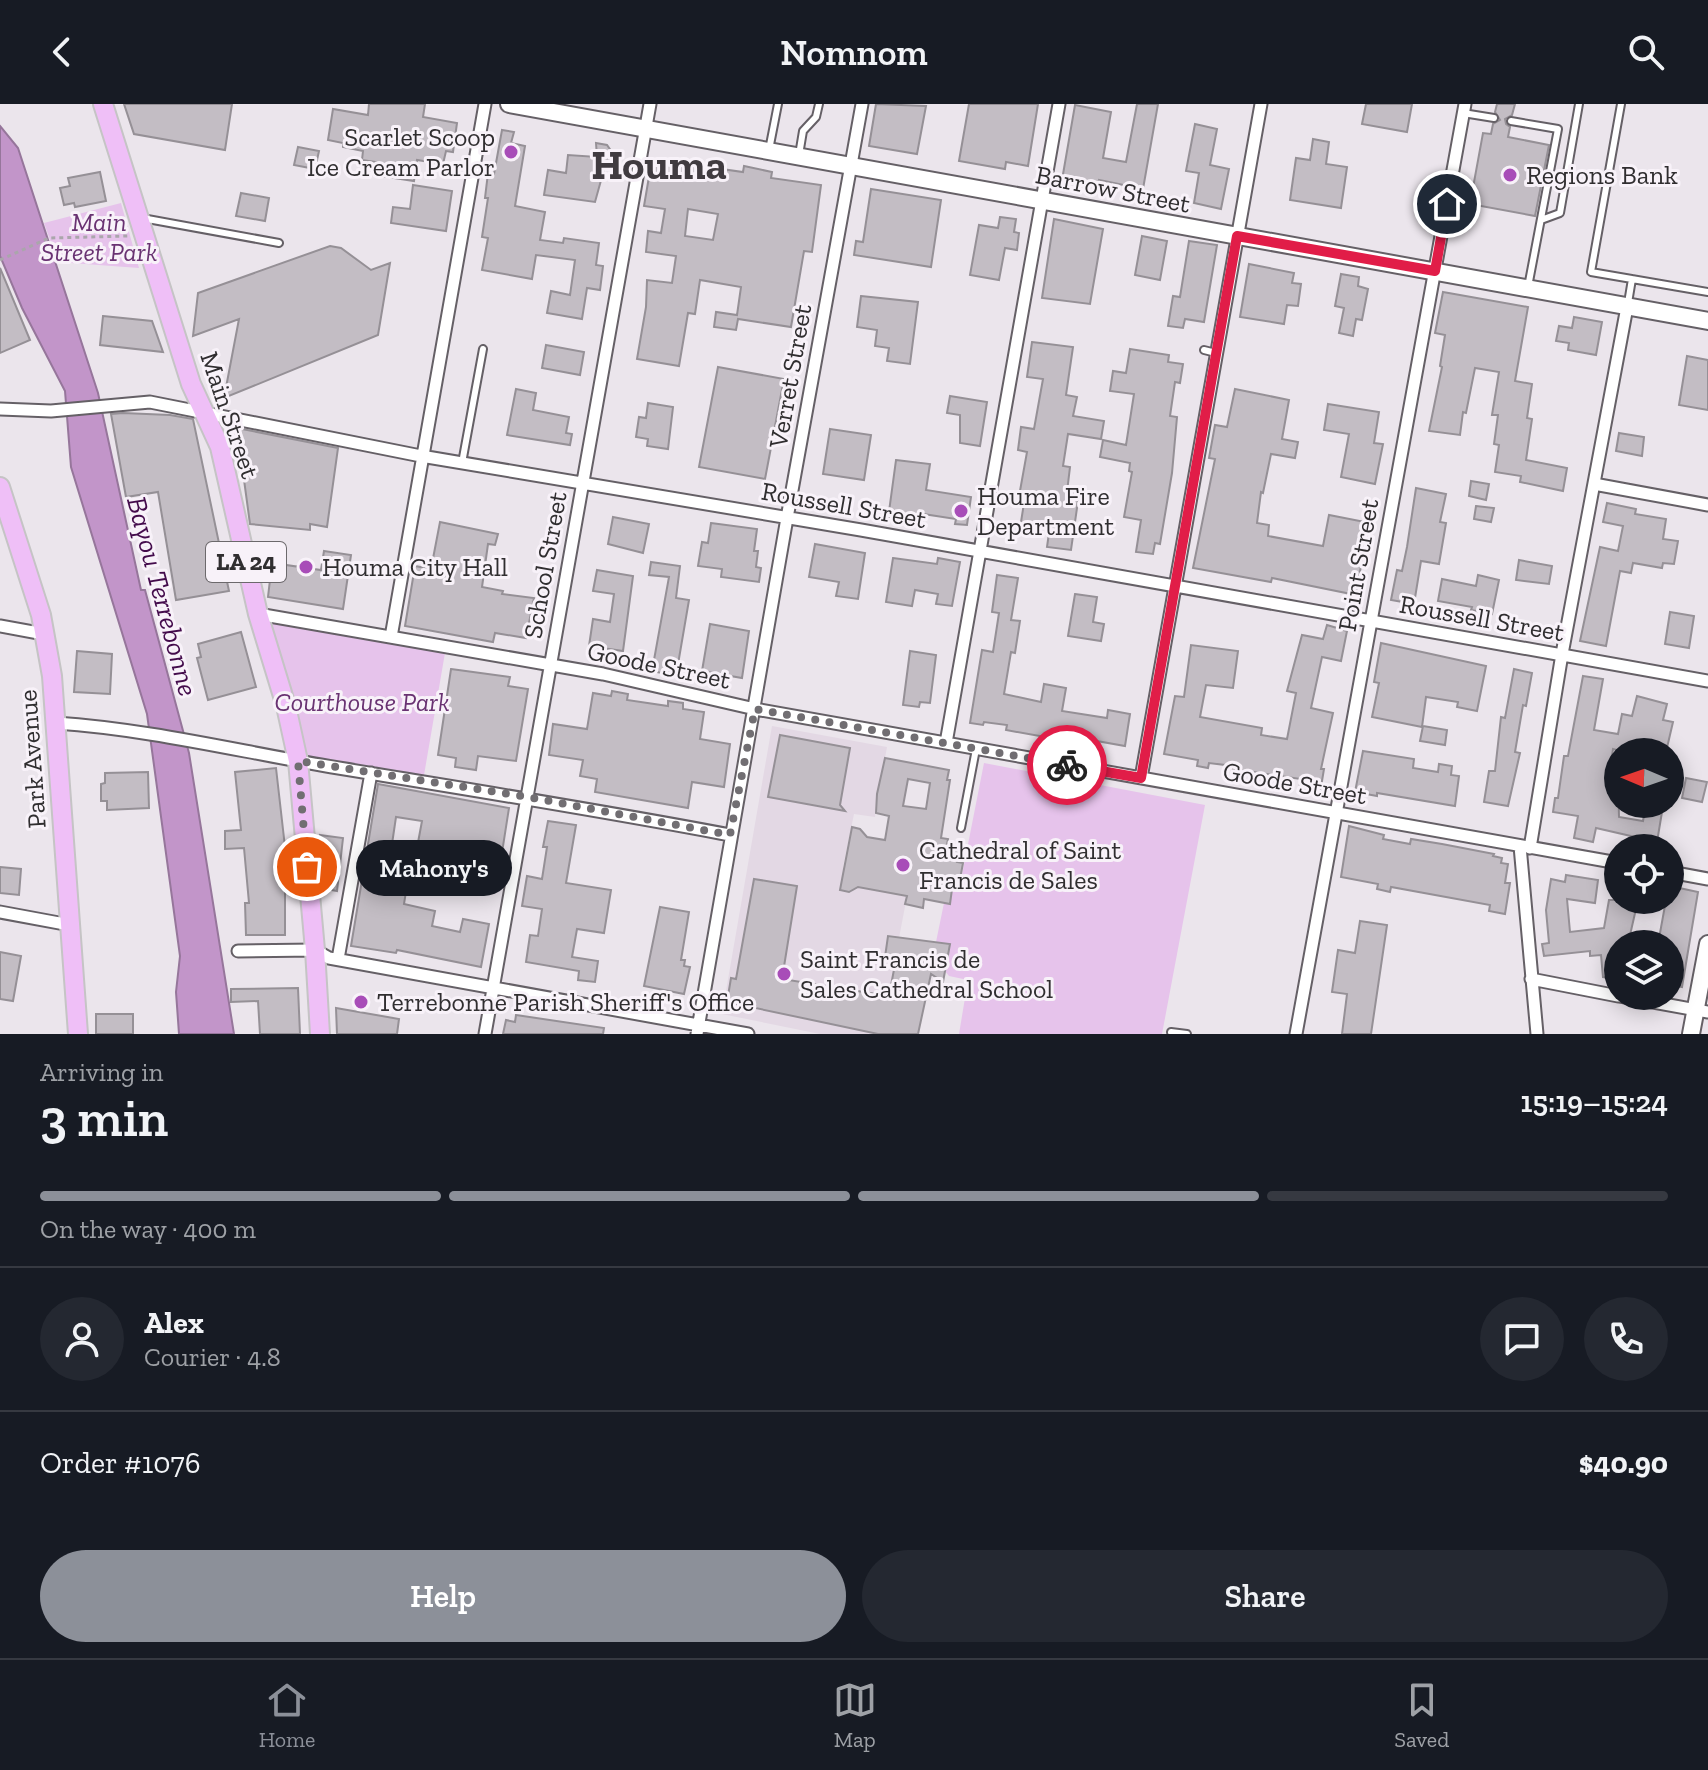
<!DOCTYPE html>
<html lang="en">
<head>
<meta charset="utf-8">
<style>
	:root { --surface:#171b24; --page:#242831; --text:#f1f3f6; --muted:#9ea1a6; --line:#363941; --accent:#8c9099 }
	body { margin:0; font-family:"Zilla Slab",serif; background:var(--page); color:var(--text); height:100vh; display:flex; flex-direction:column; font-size:30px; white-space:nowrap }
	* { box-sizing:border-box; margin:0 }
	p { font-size:26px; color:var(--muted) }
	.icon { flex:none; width:44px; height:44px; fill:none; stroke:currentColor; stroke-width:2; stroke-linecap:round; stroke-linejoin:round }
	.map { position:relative; height:930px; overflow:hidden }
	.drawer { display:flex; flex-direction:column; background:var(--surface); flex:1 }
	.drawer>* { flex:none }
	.needle { width:52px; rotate:272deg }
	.tools { position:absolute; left:1604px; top:634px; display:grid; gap:16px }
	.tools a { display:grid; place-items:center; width:80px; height:80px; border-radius:50%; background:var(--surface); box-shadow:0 4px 20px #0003; font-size:40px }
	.pin { position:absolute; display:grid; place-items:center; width:68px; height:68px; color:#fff; margin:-34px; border:4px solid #fff; border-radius:50%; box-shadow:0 2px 8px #0007 }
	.courier { position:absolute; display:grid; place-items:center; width:80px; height:80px; margin:-40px; border:6px solid #e11d48; border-radius:50%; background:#fff; color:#222; box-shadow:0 2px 10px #0007 }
	.bubble { position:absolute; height:56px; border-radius:28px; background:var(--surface); box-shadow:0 4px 20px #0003; font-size:26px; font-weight:600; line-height:56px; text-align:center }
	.summary em { font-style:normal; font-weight:600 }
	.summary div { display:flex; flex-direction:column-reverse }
	.summary { display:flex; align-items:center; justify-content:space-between; height:136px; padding:0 40px }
	h1 { font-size:52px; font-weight:600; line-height:60px }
	.bar { display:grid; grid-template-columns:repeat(4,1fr); gap:12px 8px; align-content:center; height:96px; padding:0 40px }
	.bar i { height:10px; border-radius:6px; background:var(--line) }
	.bar .on { background:var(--accent) }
	.bar p { grid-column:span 4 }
	.line { display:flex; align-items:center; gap:20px; padding:0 40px; border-top:2px solid var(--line) }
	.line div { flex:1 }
	.round { display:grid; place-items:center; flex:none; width:84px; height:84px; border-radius:42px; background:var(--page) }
	.primary-button { display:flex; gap:16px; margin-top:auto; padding:16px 40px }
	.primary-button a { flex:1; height:92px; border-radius:48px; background:var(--accent); color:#fff; font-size:32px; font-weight:600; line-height:92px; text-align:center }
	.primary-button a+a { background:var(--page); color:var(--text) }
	header { display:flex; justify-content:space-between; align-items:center; height:104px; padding:0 40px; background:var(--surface); font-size:36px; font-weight:600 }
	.menu { display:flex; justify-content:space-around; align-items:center; height:112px; border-top:2px solid var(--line); background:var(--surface); font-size:22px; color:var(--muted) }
	.menu a { display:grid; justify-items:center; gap:4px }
	.menu .on { color:var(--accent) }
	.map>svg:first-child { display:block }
</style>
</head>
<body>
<header><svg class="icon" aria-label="back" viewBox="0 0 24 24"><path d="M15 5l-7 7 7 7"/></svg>Nomnom<svg class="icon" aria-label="search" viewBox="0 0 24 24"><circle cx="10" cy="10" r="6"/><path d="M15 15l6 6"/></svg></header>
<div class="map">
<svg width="1708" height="930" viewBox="0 0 1708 930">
	<rect width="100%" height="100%" fill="#ebe5ec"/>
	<path fill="#e3d8e4" d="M772,622L887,643L880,682H878L875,713L854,710L843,763L853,782L907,792L899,834L888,833L885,853L896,855L889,893L881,903L876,930H820L722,910Z"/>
	<path fill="#e6c3eb" d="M121,99L139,164L58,158L44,119Z
		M258,510L446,543L423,677L298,657Z
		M984,659L1205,701L1162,930H959L968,876L949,872L945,867L949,840L936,838L944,799L950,800L952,785L959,786Z"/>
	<path fill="#c295c9" stroke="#96769b" stroke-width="2" d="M0,22L18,44L98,289L141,486H145L189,649L234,930H179L176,888L180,852L147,610L71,363L65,287L22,204L0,152Z"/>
	<path fill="#c3bdc4" stroke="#959096" stroke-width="2" fill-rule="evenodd" d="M124,0H232L225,46L134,30Z
		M369,0H425L423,13L457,19L453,48L446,47L443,60L417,56L414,77L374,71L376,58L362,56L363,47L343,43V39L328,36L333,5L368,11Z
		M876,0L926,2L917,50L869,42Z
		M969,0H1038L1028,62L1006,58L1005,65L959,57Z
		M1137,0H1158L1143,85L1099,76L1098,82L1062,76L1075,1L1111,8L1103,54L1126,58Z
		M1366,0H1412L1407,28L1362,20Z
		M1497,0H1515L1512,11L1505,15L1506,20L1510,23L1508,33L1549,41L1535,112L1470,100L1483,29L1491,30L1493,20L1500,16L1495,8Z
		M1195,20L1217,25L1210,61L1229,65L1221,105L1194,99L1199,69L1186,67Z
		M502,26L514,28L511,39L525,42L515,102L545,108L540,136L563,139L564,134L599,139L596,161L603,162L600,186L587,184L582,215L547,209L551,187L570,191L575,156L536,151L532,175L482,166L488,134L482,133L488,94H485L488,69L494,70Z
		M1313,35L1329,38L1326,60L1347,63L1341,104L1290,96L1296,54L1310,56Z
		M596,39L607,41L618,57L615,68L605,62L595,98L544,91L548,66L566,69L568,51L597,53Z
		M298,43L319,47L315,65L294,61Z
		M666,57L743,68L744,62L772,68L771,74L821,81L812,148L804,147L791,223L738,215L736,226L714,223L716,208L737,211L741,183L700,176L695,210L688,209L679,262L637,255L646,203L647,176L672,179L676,152L646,148L648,127L661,129L665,105L644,102L651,61L665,63ZM688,105L718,110L713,136L685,132Z
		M100,68L106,97L75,103L74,99L64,101L60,84L70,82L68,74Z
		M413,81L452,87L446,127L391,119L393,103L410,105Z
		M871,85L941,96L931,163L854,151L856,137L863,138Z
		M241,89L269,94L265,117L236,112Z
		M1000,113L1016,115L1014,128L1019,129L1017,146L1005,144L999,176L970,171L979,121L998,124Z
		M1054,115L1103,125L1090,200L1042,194Z
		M1142,132L1167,137L1160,176L1135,171Z
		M1189,137L1217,141L1204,218L1185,215L1183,224L1168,222L1173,192L1180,193Z
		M330,142L341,144L371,166L390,159L378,231L224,294L239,215L193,232L198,189Z
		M1249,160L1294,169L1292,179L1301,180L1298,202L1287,201L1284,220L1240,213Z
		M0,164L30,236L0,249Z
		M1341,170L1359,173L1358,182L1368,185L1362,216L1356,215L1353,232L1339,229L1344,204L1335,202Z
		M1443,188L1528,203L1515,277L1532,280L1527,314L1532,315L1526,356L1567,364L1563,387L1520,378L1521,372L1495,368L1499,341L1494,340L1498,311H1492L1499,268L1475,264L1466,309L1463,308L1460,331L1429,327L1442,263L1440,262L1445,231L1435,229Z
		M861,192L918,198L910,260L887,257L889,244L875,242L877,226L857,223Z
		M103,212L152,217L163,248L100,241Z
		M1574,213L1602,218L1596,251L1568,246L1569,239L1556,237L1559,222L1572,224Z
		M1032,238L1073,243L1066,291L1077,293L1073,312L1104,317L1101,335L1068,330L1063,362L1070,363L1067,388L1079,390L1071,446L1047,443L1050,422L1021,418L1024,399L1018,398L1027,348L1018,346L1021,323L1034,325L1043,275L1027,273Z
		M546,241L584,248L580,271L542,264Z
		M1130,245L1169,251L1168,258L1183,260L1180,279L1175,278L1170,312L1177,313L1172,369L1160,440L1155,439L1153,450L1136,448L1141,416L1124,413L1132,368L1129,367L1130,359L1100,353L1103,336L1126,341L1134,290L1110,287L1113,267L1126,269Z
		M1687,252L1708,256V306L1679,301Z
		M718,263L784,275L765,375L699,363Z
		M516,285L536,289L533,306L569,313L566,329L572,330L570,341L507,331Z
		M1235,285L1289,296L1282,335L1298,338L1295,354L1271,350L1263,389L1261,388L1257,419L1269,421L1268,432L1323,442L1329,411L1365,418L1359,449L1363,450L1356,491L1272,474L1271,478L1193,464L1215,355L1209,354L1215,321L1227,323Z
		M950,292L987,298L980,342L960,339V311L947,309Z
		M648,299L673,303L668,345L647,342L648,335L636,333L639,313L646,314Z
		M1328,300L1379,308L1374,339L1383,340L1375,380L1341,373L1349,330L1324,326Z
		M123,309L170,311L193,315L229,487L176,496L158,388L126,393L111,310Z
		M237,324L338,344L327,423L310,420V426L250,420Z
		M830,325L871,331L864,376L823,370Z
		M1619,329L1644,333L1642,352L1616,347Z
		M896,356L930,360L926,386L971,393L967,421L955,420L956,415L923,410L922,419L888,415Z
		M1471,377L1489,380L1486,396L1469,392Z
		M1416,384L1446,390L1440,418L1446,419L1439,460L1421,457L1414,500L1391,496L1397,466L1402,467L1407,443Z
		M1607,399L1636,405L1635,410L1666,415L1663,435L1678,437L1674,460L1663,459L1662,464L1633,459L1631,469L1620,467L1606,542L1580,537L1600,443L1618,447L1623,422L1603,418Z
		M1476,402L1494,404L1491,418L1474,415Z
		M613,413L649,420L643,449L608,440Z
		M440,418L498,430L495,441L488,440L482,483L503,487L502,490L534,494L526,534L495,529L493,538L405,522L415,462L431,465Z
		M711,419L757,425L754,447H758L756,463L761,464L759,478L721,473L722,465L698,462L702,438L708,439Z
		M815,440L865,449L858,495L836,492L839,478L809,473Z
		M324,447L351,451L343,505L268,493L272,459L321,466Z
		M893,454L937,460L938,454L960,458L952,502L936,500L938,490L915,486L912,502L886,498Z
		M1519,456L1552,462L1549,480L1516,476Z
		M651,458L680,462L676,494L689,496L676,572L652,567L669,473L649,471Z
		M597,466L633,472L623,547L589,542L593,515L610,518L614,490L593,487Z
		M997,471L1018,474L1011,516L1020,517L1015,549L1011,548L1004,590L1041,598L1044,580L1066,584L1062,607L1107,614L1108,606L1130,610L1125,642L1091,636L1090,641L1006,626L1007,621L984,618L983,621L970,619L982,546L993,548L999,509L992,508Z
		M1478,471L1499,476L1492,510L1471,506L1472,503L1438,497L1442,475L1476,482Z
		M1075,490L1097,493L1093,518L1104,520L1101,537L1068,532Z
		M1670,508L1694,512L1689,544L1665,540Z
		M710,520L749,527L742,574L702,567Z
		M1327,521L1347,527L1341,557L1322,553L1311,604L1333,609L1321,665H1324L1320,689L1299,685L1301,675L1233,665V662L1209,659L1208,664L1197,662L1198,656L1164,650L1175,592L1184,593L1191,541L1238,547L1233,584L1206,581L1200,613L1262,624L1261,631L1287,635L1296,589L1287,587L1302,531L1323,535Z
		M241,528L256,583L208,596L197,554L201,553L198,540Z
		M1381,539L1486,562L1477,607L1457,603L1458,598L1426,593L1422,623L1372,613L1379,579L1374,578Z
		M77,547L112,550L110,590L74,588Z
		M910,547L936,551L930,599L920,598L919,603L903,601Z
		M451,565L510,573L508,582L528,585L516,657L478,652L476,666L455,663L456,654L438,651Z
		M1514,565L1532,569L1526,602L1523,601L1515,648L1520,649L1508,702L1484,698L1489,667H1495L1501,613L1505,614Z
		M1583,572L1603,575L1594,626L1618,630L1622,610L1632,612L1637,592L1667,600L1663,616L1673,618L1666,648H1624L1613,645L1609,672L1618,673L1619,713L1643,717L1646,700L1663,702L1657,738L1596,724L1593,738L1574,734L1578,712L1553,708L1555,694H1558L1564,652H1568Z
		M612,587L628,590L627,596L668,602V597L683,599V605L704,608L700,635L730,640L724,683L692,678L688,704L595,688L597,675L580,672L583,656L549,651L553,620L587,625L593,589L611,592Z
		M1423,622L1447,626L1445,641L1420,637Z
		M780,631L850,644L840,701L845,707L768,693Z
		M1363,647L1414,655L1413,664L1438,668L1439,660L1452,662L1451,671L1459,672L1455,702L1377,689V692L1355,688Z
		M885,654L949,666L947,676H950L941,734L948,735L946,746L959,749L957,758L963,759L958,786L952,785L950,800L924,795L923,804L905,800L907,792L858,783L849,788L840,786L852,723L860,725L867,733L885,736L889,712L876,709L877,690ZM908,675L930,679L926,705L903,702Z
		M276,664L290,787H285V831H246L245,799H249L244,744L225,745V727L241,726L235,668Z
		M148,668L149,704L107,706V697H101V680L105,679V669Z
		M1686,674L1707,678L1702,698L1682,694Z
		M378,680L509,704L501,755L417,744L422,717L396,713L392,740L413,743L404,800L435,807L432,822L460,828L463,815L489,820L481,863L397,846L396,849L351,842Z
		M548,717L576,721L566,779L611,786L604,829L577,825L572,853L598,857L595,878L578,876L579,867L526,858L530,831L538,832L542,805L522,802L527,772L542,775L547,743H543Z
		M1349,722L1384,731L1383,735L1410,740L1411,735L1442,740L1494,750L1493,752L1502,754L1501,759L1508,760L1505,779H1510L1505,810L1489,807L1490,801L1391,783L1390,788L1377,785L1378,780L1341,773Z
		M320,731L343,734L337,787L326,785Z
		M0,763L21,765L19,791L0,789Z
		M1566,771L1598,776L1595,799L1567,795L1570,828L1604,824L1609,796H1638L1628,840H1618V875L1603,873L1601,851L1590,852V847L1544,852L1542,840L1549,839L1546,806L1551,775L1565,778Z
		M754,775L797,782L782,875L889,892L896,855L885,853L888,832L950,840L943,878L931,870L918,930H878L727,898L731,874L736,875Z
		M1670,782L1698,788L1682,883L1670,881V840H1658L1666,796H1670Z
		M660,803L689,808L681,856H685L684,862L690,863L684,890L644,882Z
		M1360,817L1387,821L1371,930H1342L1347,890L1332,888L1338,846L1355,849Z
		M0,848L21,852L13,897L0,895Z
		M298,884L300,930H260L258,897L231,898V885Z
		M336,904L399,915L397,930H337Z
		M96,910H133V930H96Z
		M516,911L604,924L603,930H503L506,916L515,918Z"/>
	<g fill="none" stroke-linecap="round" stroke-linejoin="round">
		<defs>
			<path id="lane" d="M1621,0L1591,168L1708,188
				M1463,9L1494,14
				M1511,17L1558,25L1528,183
				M769,46L778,0
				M799,51L803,27L816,13L819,0
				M142,114L279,139
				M1541,116L1560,109L1579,0
				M1628,199L1632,175
				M1204,246L1216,249
				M462,359L483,245
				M961,724L976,645
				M1171,928L1187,930"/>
			<path id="street" d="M0,305L51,307L150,298L421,352L861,426L1708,577
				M1594,380L1708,401
				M258,510L603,570L755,605L1618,759
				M0,522L44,530
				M391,533L485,0
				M56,619C146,625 233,646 321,661C458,684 594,705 730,731
				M946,639L1059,0
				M1141,674L1261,0
				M1520,742L1537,930
				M1530,744L1562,550L1627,203
				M1670,768L1708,775
				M0,808L70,821
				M238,847L315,846L329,854L748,930
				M338,855L371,669
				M1531,875L1618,892
				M1620,892L1708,908
				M485,930L650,0
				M697,930L787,414L862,0
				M1296,930L1465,0"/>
			<path id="secondary" d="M509,0L1708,217
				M1691,930L1708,840"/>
			<path id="primary" d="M103,0L191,280L220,343L258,510L286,602L298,657L315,846L320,930
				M0,383L41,511L52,572L78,930"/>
		</defs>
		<use href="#lane" stroke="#656066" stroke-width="10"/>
		<use href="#street" stroke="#656066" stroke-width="15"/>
		<use href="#secondary" stroke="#656066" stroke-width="20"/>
		<use href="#primary" stroke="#c5c4c5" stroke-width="22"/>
		<path stroke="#aaa6ab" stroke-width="3" stroke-dasharray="4 4" stroke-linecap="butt" d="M0,156L49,134L128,132"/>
		<use href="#lane" stroke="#fff" stroke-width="6"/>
		<use href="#street" stroke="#fff" stroke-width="11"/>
		<use href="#secondary" stroke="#fff" stroke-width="16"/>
		<use href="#primary" stroke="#efbff7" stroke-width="18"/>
	</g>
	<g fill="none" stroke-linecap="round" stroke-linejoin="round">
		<path stroke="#716e72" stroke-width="8" stroke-dasharray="0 14.4" d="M307,763L298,657L528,693L730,731L755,605L1067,661"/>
		<path stroke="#e11d48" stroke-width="10" d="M1067,661L1141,674L1237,132L1435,167L1447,100"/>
	</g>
	<g fill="#a84db8" stroke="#f8f2f9" stroke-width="3">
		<circle cx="511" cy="48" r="8"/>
		<circle cx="1510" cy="71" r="8"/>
		<circle cx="961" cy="407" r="8"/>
		<circle cx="306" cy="463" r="8"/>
		<circle cx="903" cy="761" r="8"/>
		<circle cx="784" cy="870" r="8"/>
		<circle cx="361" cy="898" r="8"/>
	</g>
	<g text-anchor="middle" stroke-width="6" stroke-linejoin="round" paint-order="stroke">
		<rect fill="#f8f2f9" stroke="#6c696c" stroke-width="2" x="206" y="438" width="80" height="40" rx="6"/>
		<g font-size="24" font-weight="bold" fill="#302e30">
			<text x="246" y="466">LA 24</text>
		</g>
		<g font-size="26" fill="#302e30" stroke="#f8f2f9" text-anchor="start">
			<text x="495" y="42" text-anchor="end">Scarlet Scoop<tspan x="495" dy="30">Ice Cream Parlor</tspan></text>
			<text x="1526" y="80">Regions Bank</text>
			<text x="977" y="401">Houma Fire<tspan x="977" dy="30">Department</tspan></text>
			<text x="322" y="472">Houma City Hall</text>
			<text x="919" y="755">Cathedral of Saint<tspan x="919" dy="30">Francis de Sales</tspan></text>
			<text x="800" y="864">Saint Francis de<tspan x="800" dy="30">Sales Cathedral School</tspan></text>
			<text x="377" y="907">Terrebonne Parish Sheriff's Office</text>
		</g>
		<g font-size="26" fill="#302e30" stroke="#f8f2f9">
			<text transform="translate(1113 85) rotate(11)" y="9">Barrow Street</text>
			<text transform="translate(790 272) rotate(-80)" y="9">Verret Street</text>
			<text transform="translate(230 311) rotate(71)" y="9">Main Street</text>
			<text transform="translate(844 401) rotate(10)" y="9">Roussell Street</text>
			<text transform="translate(545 461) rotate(-80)" y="9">School Street</text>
			<text transform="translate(1358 461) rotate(-80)" y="9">Point Street</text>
			<text transform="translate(1482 514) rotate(10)" y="9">Roussell Street</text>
			<text transform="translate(659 561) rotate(12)" y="9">Goode Street</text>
			<text transform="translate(32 655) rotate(-94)" y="9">Park Avenue</text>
			<text transform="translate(1295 679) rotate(10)" y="9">Goode Street</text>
		</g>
		<g font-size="26" font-style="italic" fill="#693272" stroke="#f8f2f9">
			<text x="99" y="127">Main<tspan x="99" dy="30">Street Park</tspan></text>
			<text x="362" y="607">Courthouse Park</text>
		</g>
		<g font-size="28" font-style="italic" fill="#440c4c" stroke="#f8f2f9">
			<text transform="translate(163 492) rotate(75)" y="10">Bayou Terrebonne</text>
		</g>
		<g font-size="42" font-weight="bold" fill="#403b40" stroke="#f8f2f9">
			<text x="659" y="75">Houma</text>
		</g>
	</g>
</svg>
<div class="tools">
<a><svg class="needle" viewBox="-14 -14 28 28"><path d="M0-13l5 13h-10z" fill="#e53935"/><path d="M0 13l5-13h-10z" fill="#9ea1a6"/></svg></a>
<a><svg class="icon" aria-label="locate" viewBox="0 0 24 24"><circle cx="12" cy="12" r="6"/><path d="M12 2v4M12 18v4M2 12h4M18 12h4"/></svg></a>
<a><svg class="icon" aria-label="layers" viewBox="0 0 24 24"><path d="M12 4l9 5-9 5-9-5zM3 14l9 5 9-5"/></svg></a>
</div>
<div class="pin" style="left:307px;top:763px;background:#ea580c"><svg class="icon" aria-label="bag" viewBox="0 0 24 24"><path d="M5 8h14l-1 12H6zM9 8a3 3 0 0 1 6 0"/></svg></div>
<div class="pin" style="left:1447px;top:100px;background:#1f2937"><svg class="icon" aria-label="home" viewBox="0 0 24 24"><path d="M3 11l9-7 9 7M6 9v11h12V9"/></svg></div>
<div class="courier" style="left:1067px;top:661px"><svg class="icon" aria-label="bike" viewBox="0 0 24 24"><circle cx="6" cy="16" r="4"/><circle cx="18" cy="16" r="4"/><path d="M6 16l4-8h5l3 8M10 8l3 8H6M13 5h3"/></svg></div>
<div class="bubble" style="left:356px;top:736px;width:156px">Mahony's</div>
</div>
<section class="drawer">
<div class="summary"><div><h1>3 min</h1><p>Arriving in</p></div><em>15:19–15:24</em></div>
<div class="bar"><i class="on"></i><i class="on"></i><i class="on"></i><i></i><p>On the way · 400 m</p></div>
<div class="line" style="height:144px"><a class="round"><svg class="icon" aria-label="person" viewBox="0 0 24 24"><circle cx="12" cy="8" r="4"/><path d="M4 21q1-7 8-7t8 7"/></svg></a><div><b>Alex</b><p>Courier · 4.8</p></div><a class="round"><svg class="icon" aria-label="chat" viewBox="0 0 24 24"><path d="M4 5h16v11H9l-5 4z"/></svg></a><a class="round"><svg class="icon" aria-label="phone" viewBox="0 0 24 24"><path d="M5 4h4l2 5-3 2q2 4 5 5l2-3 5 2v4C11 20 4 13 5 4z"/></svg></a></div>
<div class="line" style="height:104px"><div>Order #1076</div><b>$40.90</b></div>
<div class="primary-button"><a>Help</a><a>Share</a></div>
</section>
<nav class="menu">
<a class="on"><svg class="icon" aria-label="home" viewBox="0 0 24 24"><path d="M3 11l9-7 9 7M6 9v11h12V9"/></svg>Home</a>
<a><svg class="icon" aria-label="map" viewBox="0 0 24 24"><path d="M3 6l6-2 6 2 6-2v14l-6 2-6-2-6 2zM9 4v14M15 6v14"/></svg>Map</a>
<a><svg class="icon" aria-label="saved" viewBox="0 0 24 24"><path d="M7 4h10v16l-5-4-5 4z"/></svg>Saved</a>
</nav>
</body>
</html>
